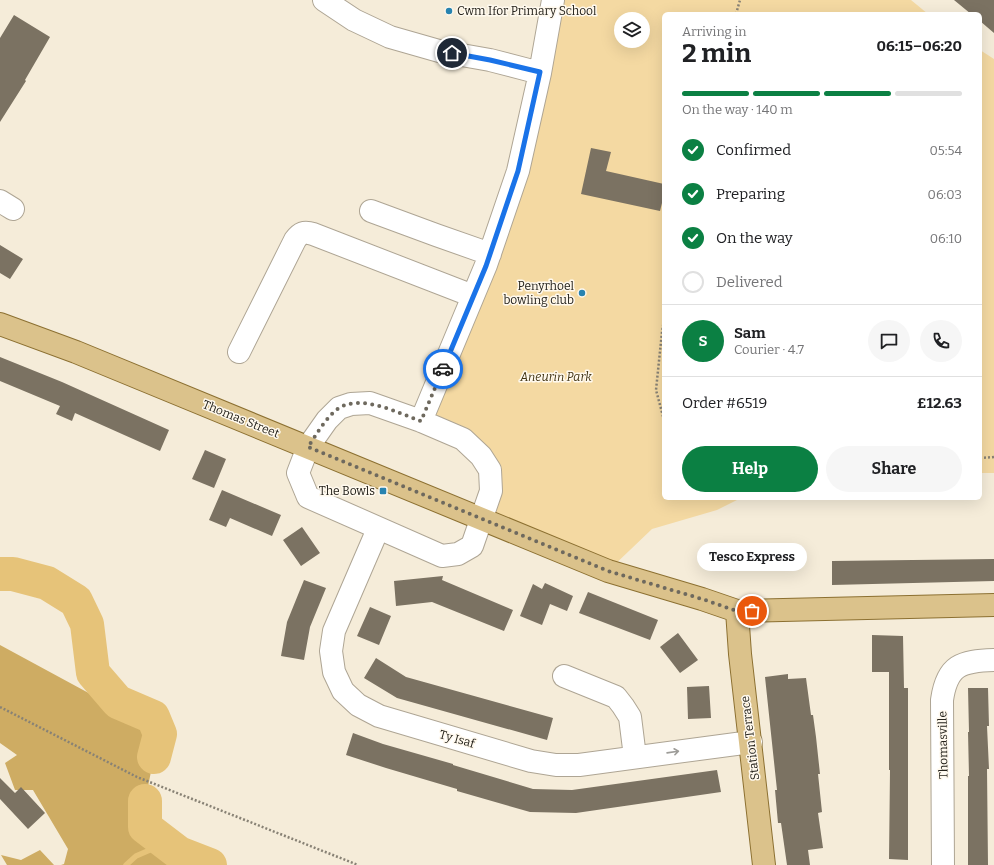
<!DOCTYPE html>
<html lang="en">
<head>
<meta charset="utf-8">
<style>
	:root { --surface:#fff; --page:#f6f6f6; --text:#202124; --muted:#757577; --line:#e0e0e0; --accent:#0b8043 }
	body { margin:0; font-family:Bitter,serif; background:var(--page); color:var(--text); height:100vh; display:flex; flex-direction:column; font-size:15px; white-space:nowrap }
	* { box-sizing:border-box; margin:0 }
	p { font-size:13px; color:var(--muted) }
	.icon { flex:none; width:22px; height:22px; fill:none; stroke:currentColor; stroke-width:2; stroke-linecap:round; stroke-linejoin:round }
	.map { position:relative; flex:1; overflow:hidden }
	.drawer { position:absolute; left:662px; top:12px; width:320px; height:488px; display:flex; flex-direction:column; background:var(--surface); border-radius:6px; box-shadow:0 4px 16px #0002 }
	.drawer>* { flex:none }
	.buttons { position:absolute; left:614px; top:12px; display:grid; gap:8px }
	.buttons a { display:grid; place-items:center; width:36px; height:36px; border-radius:50%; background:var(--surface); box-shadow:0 4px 16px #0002; font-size:20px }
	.pin { position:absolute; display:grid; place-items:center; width:34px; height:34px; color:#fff; margin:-17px; border:2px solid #fff; border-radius:50%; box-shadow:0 1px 4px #0007 }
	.courier { position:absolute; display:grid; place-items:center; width:40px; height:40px; margin:-20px; border:3px solid #1a73e8; border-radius:50%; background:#fff; color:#222; box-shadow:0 1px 5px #0007 }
	.bubble { position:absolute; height:28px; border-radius:14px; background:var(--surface); box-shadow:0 4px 16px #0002; font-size:13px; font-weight:700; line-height:28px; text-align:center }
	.headline em { font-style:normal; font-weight:700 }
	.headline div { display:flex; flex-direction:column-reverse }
	.headline { display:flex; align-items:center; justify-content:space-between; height:68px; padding:0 20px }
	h1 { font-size:26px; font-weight:700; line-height:30px }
	.bar { display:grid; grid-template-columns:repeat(4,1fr); gap:6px 4px; align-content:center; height:48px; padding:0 20px }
	.bar i { height:5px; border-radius:3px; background:var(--line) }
	.bar .on { background:var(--accent) }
	.bar p { grid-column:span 4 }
	.line { display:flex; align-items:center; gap:10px; padding:0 20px; border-top:1px solid var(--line) }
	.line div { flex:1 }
	.round { display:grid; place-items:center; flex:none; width:42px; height:42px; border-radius:21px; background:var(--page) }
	ol { padding:0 20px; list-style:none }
	li { display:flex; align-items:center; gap:12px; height:44px }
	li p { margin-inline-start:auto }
	li .icon { padding:4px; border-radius:50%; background:var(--accent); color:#fff; stroke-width:4 }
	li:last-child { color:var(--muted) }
	li i { width:22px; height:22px; border:2px solid var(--line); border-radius:50% }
	.primary-button { display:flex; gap:8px; margin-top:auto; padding:8px 20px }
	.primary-button a { flex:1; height:46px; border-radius:24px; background:var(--accent); color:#fff; font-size:16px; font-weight:700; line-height:46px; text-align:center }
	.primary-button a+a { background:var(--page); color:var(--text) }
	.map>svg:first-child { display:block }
</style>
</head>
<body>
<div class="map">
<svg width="994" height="865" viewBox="0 0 994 865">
	<rect width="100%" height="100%" fill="#f5ecd9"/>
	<path fill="#f4d9a2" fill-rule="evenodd" d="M553,0H911L928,14H664V498H741L717,510L652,529L608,571L481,519L490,470L421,421L486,265ZM621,19H643V41H621Z
		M980,50L994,59V473H980Z"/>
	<path fill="#ceac63" d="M0,645L96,697L118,702L153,717L160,734L154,757L145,801V827L179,853L210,865H61L64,864L68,849L33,790H15L5,763L17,755L0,743Z
		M40,850L54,865H7L1,855L21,860Z"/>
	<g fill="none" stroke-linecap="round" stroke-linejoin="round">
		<path stroke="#e6c379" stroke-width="5.5" d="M126,865L136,856L166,843"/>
		<path stroke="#e6c379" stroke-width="34" d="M0,574H13L47,583L76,601L87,624L93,673L118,702L153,717L160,734L154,757
			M145,801V827L179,853L210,865"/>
	</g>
	<path fill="#7b7262" d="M954,0H994V33L980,21V14H971Z
		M14,15L50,37L25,80L26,81L0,122V38Z
		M591,148L611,152L606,171L664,184V195L660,211L581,194Z
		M0,245L23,259L10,279L0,273Z
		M0,357L62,382L169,430L160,451L75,413L72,421L56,414L60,406L0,381Z
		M205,450L226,459L214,488L192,479Z
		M222,490L281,515L272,536L230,518L226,527L209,520Z
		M302,527L320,553L301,566L283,540Z
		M994,559V581L832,585V561Z
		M443,576L442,580L513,610L504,631L432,602L396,606L394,581Z
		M304,580L326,588L310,627L304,660L281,656L287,622Z
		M545,583L573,596L567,611L550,604L542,625L520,616L533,584L542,589Z
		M588,592L658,620L650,640L579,613Z
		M370,607L391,616L379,645L357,636Z
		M678,633L698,660L680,673L660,647Z
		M872,635L903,636L904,688H908V860L889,859L890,770H889V672H872Z
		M376,658L406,677L553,718L547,740L397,698L364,678Z
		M788,674V679L806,678L811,715H813L816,737L820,774H818L822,812L818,813L823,848L808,850L810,865H787L781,823H778L775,790H777L765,677Z
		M709,686L711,718L688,719L687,687Z
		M968,688H988L989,726H987L989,769H987L988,865H968V776H969L968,732H969Z
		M353,733L383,744L453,764V765L533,789L572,790L717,770L721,792L576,813L530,812L457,791V789L386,768L346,755Z
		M0,778L15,793L21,787L45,813L28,829L0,799Z"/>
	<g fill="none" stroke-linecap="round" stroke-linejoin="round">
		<defs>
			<path id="minor" d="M324,0L354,20L390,37L439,51L490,60L540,73
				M0,201L13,209
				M371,211L436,235L490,254
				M239,352L295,240C300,233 304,231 313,234L473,296
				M370,403L421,421L463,439L481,456L490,470L491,491L472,546L458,554L442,556L308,497L298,473L308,447L327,420L339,408L351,404Z
				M421,421L486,265L518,171L540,73L553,0
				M378,529L334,631L331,651L334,672L343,691L358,705L379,716L531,761L556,765H579L751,742
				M564,676L616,697L623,706L630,717L635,757
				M943,865L942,700C947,665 961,661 994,660"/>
			<path id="major" d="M0,324L76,352L608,571L702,599L737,611L994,605
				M737,611L740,654L764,865"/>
		</defs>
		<use href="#minor" stroke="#aea594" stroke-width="24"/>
		<use href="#major" stroke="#8c7031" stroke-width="24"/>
		<path stroke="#888275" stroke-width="2.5" stroke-dasharray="2 2" stroke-linecap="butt" d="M736,14L740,0
			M664,320L662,332L656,390L664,420
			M980,458L994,457
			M0,707L137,777L358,865"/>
		<use href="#minor" stroke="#fff" stroke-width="22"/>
		<use href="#major" stroke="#dbc28b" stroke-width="22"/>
	</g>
	<defs><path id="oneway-shaft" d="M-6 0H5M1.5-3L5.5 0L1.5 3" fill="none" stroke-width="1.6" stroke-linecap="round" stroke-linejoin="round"/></defs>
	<use stroke="#9d9c98" href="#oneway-shaft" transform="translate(673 752) rotate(-8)"/>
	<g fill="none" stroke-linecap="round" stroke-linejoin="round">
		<path stroke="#6e695e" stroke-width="4" stroke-dasharray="0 7.2" d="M443,369L421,421C398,413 362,394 339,408C327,416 316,435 308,447L608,571L702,599L737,611H752"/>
		<path stroke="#1a73e8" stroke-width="5" d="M443,369L486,266L518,171L540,72L490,60L452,53"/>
	</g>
	<g fill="#2783b0" stroke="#fff9ee" stroke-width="1.5">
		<circle cx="449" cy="11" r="4"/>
		<circle cx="582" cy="293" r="4"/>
		<rect x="379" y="487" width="8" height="8" rx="2"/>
	</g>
	<g text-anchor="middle" stroke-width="3" stroke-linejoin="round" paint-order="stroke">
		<g font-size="12" fill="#25221b" stroke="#fff9ee" text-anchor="end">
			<text x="457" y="15" text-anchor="start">Cwm Ifor Primary School</text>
			<text x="574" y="290">Penyrhoel<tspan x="574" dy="14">bowling club</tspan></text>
			<text x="375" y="495">The Bowls</text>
		</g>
		<g font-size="12" font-style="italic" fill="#423413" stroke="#fff9ee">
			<text x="556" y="381">Aneurin Park</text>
		</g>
		<g font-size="12" fill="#25221b" stroke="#fff9ee">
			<text transform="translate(241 419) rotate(22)" y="4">Thomas Street</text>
			<text transform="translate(750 738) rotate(-97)" y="4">Station Terrace</text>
			<text transform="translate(457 739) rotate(16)" y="4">Ty Isaf</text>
			<text transform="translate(943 745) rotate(-91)" y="4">Thomasville</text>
		</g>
	</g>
</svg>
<div class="buttons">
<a><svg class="icon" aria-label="layers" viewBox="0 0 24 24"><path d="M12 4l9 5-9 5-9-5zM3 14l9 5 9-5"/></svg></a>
</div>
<div class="pin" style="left:752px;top:611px;background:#ea580c"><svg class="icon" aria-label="bag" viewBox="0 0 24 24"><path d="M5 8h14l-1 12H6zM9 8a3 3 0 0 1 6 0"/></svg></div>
<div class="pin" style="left:452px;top:53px;background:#1f2937"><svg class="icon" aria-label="home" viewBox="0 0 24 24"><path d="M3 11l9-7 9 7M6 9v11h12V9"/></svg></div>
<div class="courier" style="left:443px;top:369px"><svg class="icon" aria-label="car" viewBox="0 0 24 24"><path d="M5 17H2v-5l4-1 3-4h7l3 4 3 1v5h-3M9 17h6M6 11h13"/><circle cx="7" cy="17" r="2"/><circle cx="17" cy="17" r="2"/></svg></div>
<div class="bubble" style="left:697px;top:543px;width:110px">Tesco Express</div>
<section class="drawer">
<div class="headline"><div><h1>2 min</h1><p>Arriving in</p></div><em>06:15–06:20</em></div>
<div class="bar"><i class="on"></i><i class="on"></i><i class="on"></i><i></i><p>On the way · 140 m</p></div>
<ol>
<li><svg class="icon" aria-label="check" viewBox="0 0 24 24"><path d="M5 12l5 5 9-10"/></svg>Confirmed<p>05:54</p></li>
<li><svg class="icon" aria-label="check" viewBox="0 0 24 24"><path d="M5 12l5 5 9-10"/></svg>Preparing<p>06:03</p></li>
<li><svg class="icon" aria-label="check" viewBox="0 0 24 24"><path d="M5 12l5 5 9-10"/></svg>On the way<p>06:10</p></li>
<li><i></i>Delivered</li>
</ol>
<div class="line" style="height:72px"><b class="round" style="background:var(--accent);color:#fff">S</b><div><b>Sam</b><p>Courier · 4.7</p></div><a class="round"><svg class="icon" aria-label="chat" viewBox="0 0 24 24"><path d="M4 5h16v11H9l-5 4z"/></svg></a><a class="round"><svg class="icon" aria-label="phone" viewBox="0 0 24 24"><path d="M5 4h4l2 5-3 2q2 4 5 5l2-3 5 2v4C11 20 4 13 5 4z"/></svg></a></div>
<div class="line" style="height:52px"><div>Order #6519</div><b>£12.63</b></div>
<div class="primary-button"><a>Help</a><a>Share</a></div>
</section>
</div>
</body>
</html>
